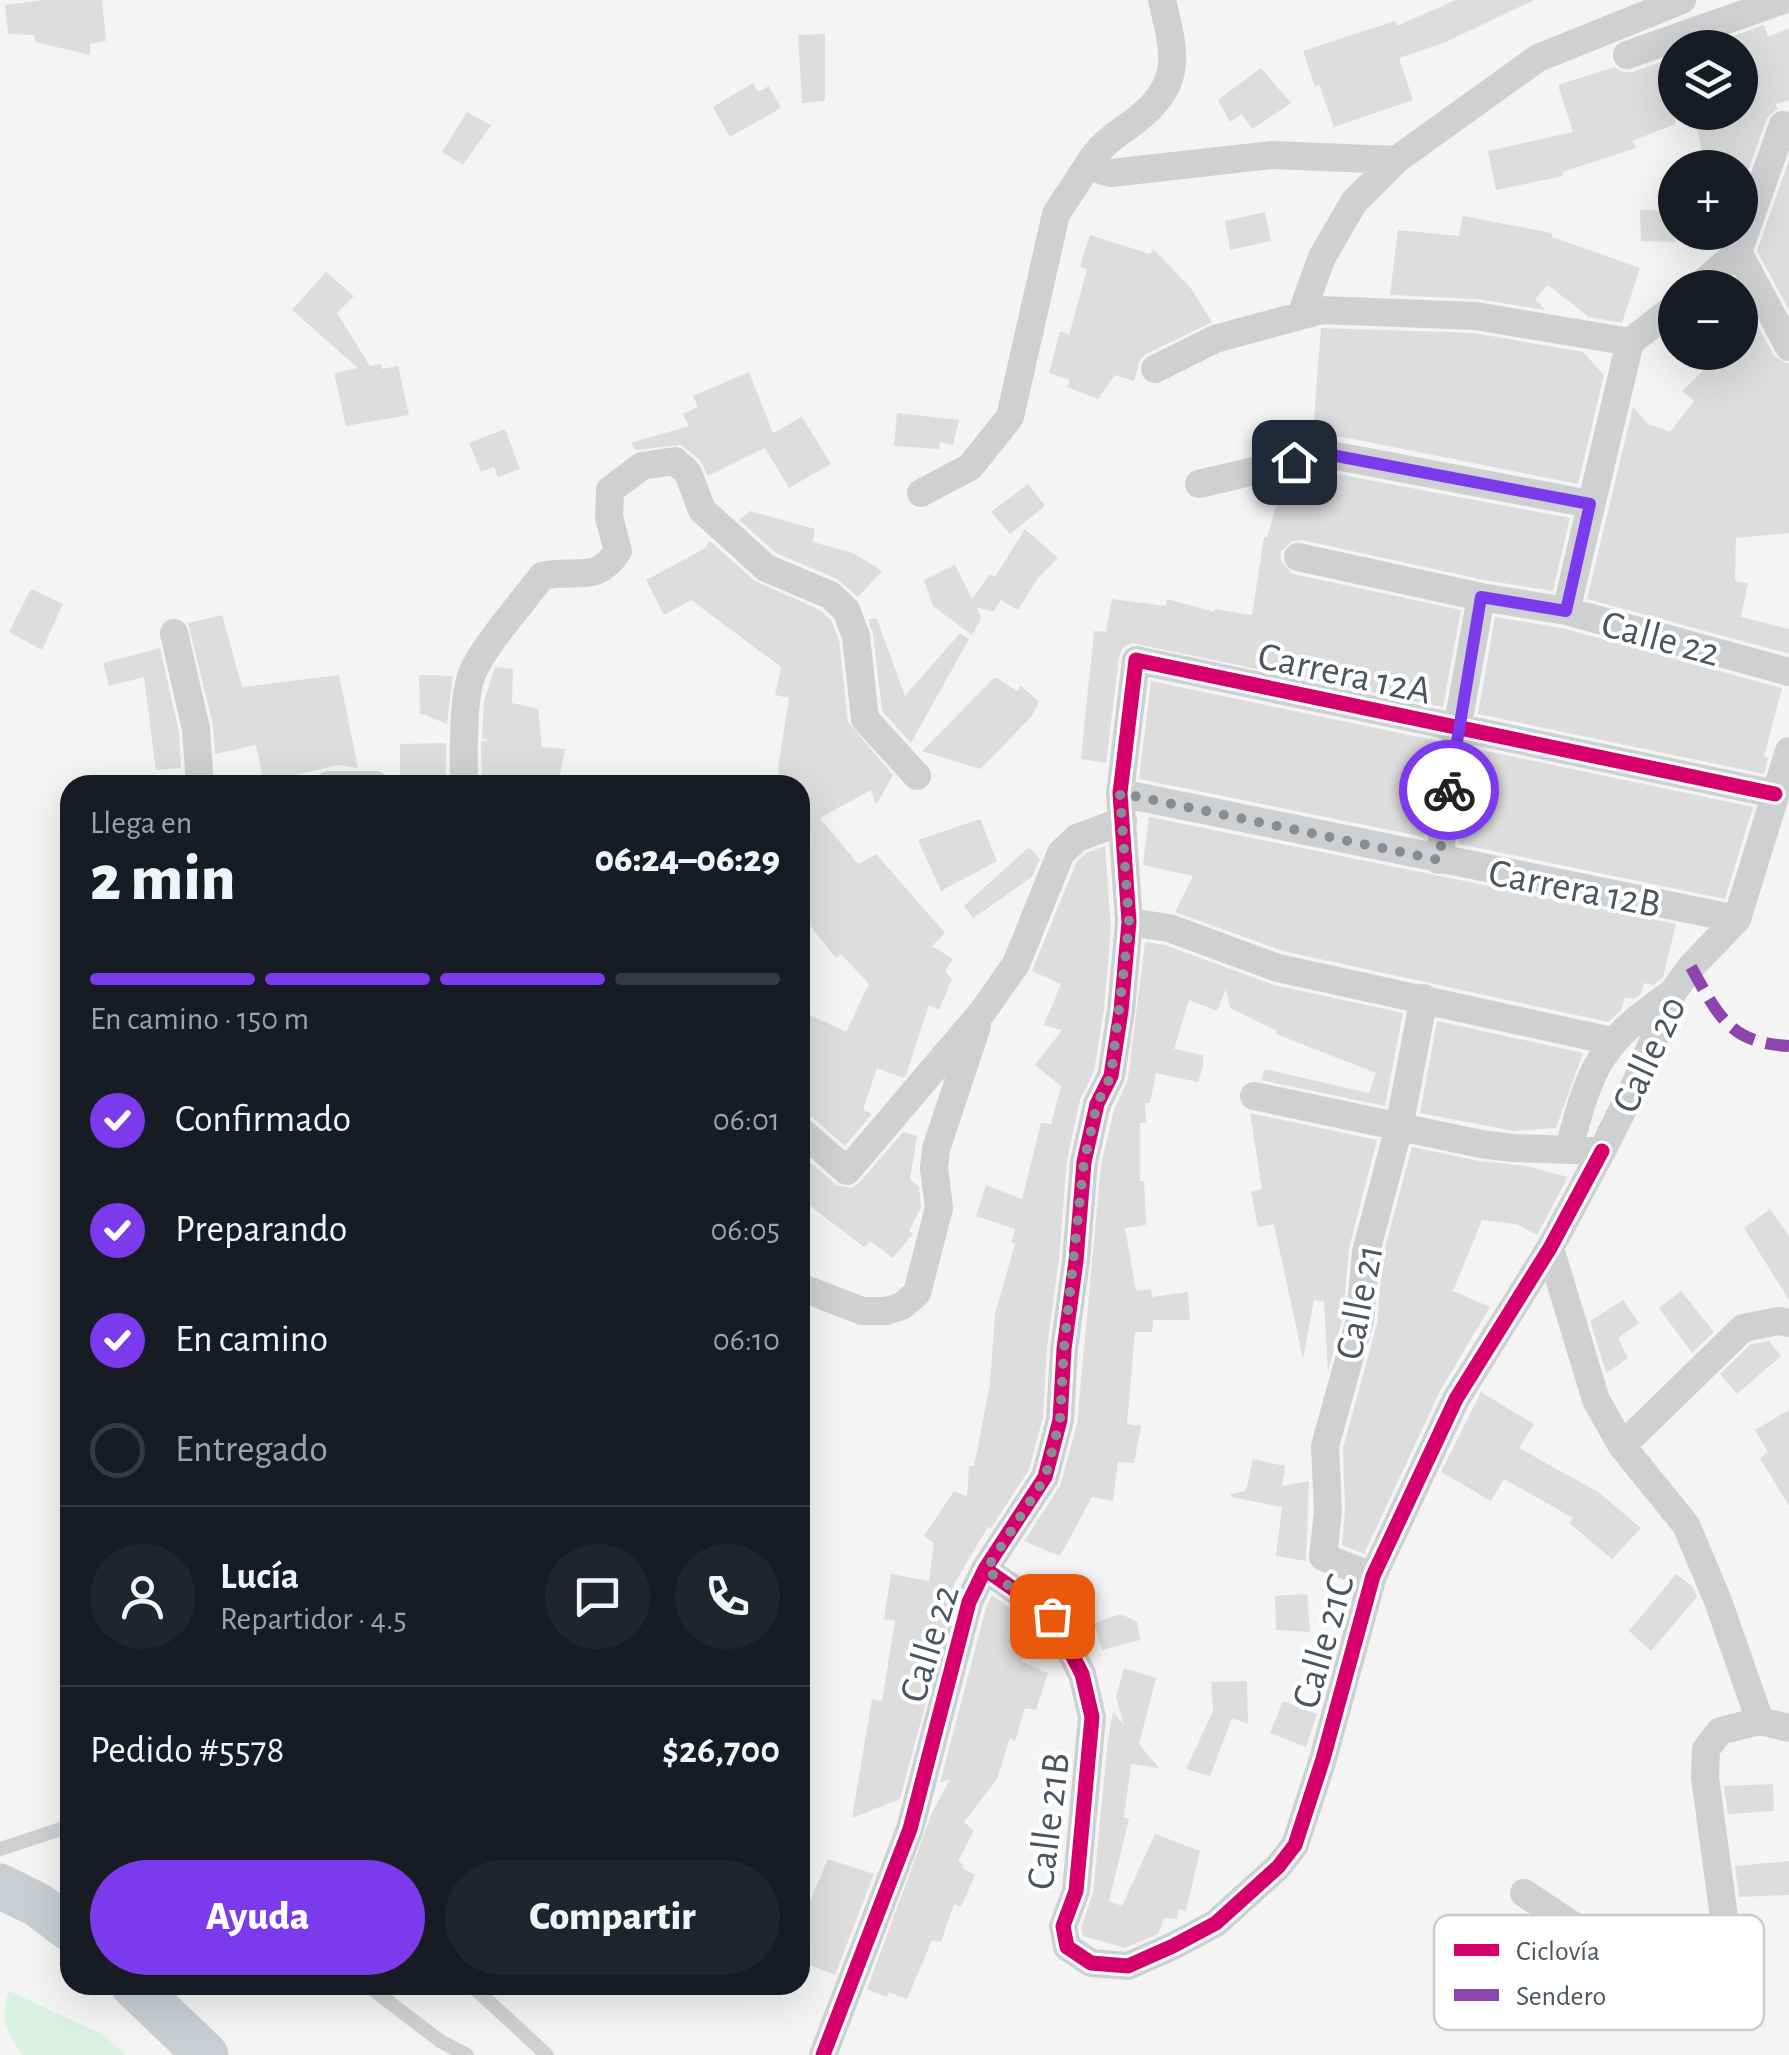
<!DOCTYPE html>
<html lang="es">
<head>
<meta charset="utf-8">
<style>
	:root { --surface:#171b24; --page:#20242c; --text:#f1f3f6; --muted:#9ea1a6; --line:#363941; --accent:#7c3aed }
	body { margin:0; font-family:"Alegreya Sans",sans-serif; background:var(--page); color:var(--text); height:100vh; display:flex; flex-direction:column; font-size:38px; white-space:nowrap }
	* { box-sizing:border-box; margin:0 }
	p { font-size:32px; color:var(--muted) }
	.icon { flex:none; width:55px; height:55px; fill:none; stroke:currentColor; stroke-width:2; stroke-linecap:round; stroke-linejoin:round }
	.map { position:relative; flex:1; overflow:hidden }
	.sheet { position:absolute; left:60px; top:775px; width:750px; height:1220px; display:flex; flex-direction:column; background:var(--surface); border-radius:30px; box-shadow:0 10px 40px #0002 }
	.sheet>* { flex:none }
	.fabs { position:absolute; left:1658px; top:30px; display:grid; gap:20px }
	.fabs a { display:grid; place-items:center; width:100px; height:100px; border-radius:50%; background:var(--surface); box-shadow:0 10px 40px #0002; font-size:50px }
	.pin { position:absolute; display:grid; place-items:center; width:85px; height:85px; color:#fff; margin:-42px; border-radius:20px; box-shadow:0 5px 15px #0006 }
	.courier { position:absolute; display:grid; place-items:center; width:100px; height:100px; margin:-50px; border:8px solid #7c3aed; border-radius:50%; background:#fff; color:#222; box-shadow:0 2px 12px #0007 }
	.overview em { font-style:normal; font-weight:800 }
	.overview div { display:flex; flex-direction:column-reverse }
	.overview { display:flex; align-items:center; justify-content:space-between; height:170px; padding:0 30px }
	h1 { font-size:65px; font-weight:800; line-height:75px }
	.bar { display:grid; grid-template-columns:repeat(4,1fr); gap:15px 10px; align-content:center; height:120px; padding:0 30px }
	.bar i { height:12px; border-radius:8px; background:var(--line) }
	.bar .current { background:var(--accent) }
	.bar p { grid-column:span 4 }
	.line { display:flex; align-items:center; gap:25px; padding:0 30px; border-top:2px solid var(--line) }
	.line div { flex:1 }
	.round { display:grid; place-items:center; flex:none; width:105px; height:105px; border-radius:52px; background:var(--page) }
	ol { padding:0 30px; list-style:none }
	li { display:flex; align-items:center; gap:30px; height:110px }
	li p { margin-inline-start:auto }
	li .icon { padding:10px; border-radius:50%; background:var(--accent); color:#fff; stroke-width:4 }
	li:last-child { color:var(--muted) }
	li i { width:55px; height:55px; border:5px solid var(--line); border-radius:50% }
	.cta { display:flex; gap:20px; margin-top:auto; padding:20px 30px }
	.cta a { flex:1; height:115px; border-radius:60px; background:var(--accent); color:#fff; font-size:40px; font-weight:800; line-height:115px; text-align:center }
	.cta a+a { background:var(--page); color:var(--text) }
	.map>svg:first-child { display:block }
</style>
</head>
<body>
<div class="map">
<svg width="1789" height="2055" viewBox="0 0 1789 2055">
	<rect width="100%" height="100%" fill="#f4f4f4"/>
	<path fill="#d9f2e3" d="M9,1991L102,2034L125,2055H23C5,2032 0,2019 9,1991Z"/>
	<path fill="#ddddde" d="M44,0H102L106,41L90,44V55L35,42L34,35L8,34L5,5Z
		M1456,0H1534L1446,42L1399,58L1413,100L1334,127L1319,84L1315,87L1303,51L1395,21L1397,26Z
		M1764,25L1768,37L1789,28V100L1776,104L1777,109L1767,118L1740,194V168H1730L1731,162L1706,166L1692,112H1740V48H1701Z
		M825,34V101L802,103L798,35Z
		M1675,57V124L1632,141L1636,148L1562,172L1563,176L1496,190L1488,151L1573,132L1558,85L1614,67L1623,72H1633Z
		M1261,68L1291,103L1252,129L1242,114L1230,122L1218,100Z
		M753,83L758,92L769,86L781,108L730,137L713,107Z
		M467,112L491,125L463,165L442,152Z
		M1789,160V310L1757,251Z
		M1640,210L1675,211V242L1641,241Z
		M1265,212L1271,241L1230,250L1225,221Z
		M1463,216L1552,233V237L1640,268L1622,323L1589,317L1548,285L1535,299L1545,310L1477,299L1390,295L1398,230L1459,236Z
		M1090,235L1150,254L1154,250L1190,287L1212,322L1146,354L1140,360L1134,381L1115,375L1098,399L1067,387L1070,380L1049,373L1060,331L1069,335L1087,270L1080,266Z
		M326,272L354,296L337,313L370,366L381,364L382,369L398,366L409,415L346,426L334,373L358,368L292,310Z
		M1755,320L1774,356L1789,364V533L1736,538L1735,581L1748,583L1741,617L1789,629V654L1587,599L1633,407L1648,424L1670,432L1694,401L1682,391L1706,368L1698,352H1740V329Z
		M1321,328L1474,333L1583,352L1604,375L1578,484L1313,431Z
		M749,372L773,433L802,417L831,464L789,488L765,448L708,476L700,460L681,445L635,450L631,443L689,426L683,414L698,407L693,396Z
		M897,413L959,420L953,445L940,442L939,449L894,446Z
		M505,429L520,469L498,477L494,467L481,472L469,443Z
		M1337,474L1570,518L1553,591L1484,580L1302,540L1292,541L1281,552V561L1293,574L1461,610L1443,707L1131,643L1123,648L1119,658L1106,763L1081,759L1094,631L1106,632L1112,599L1166,606L1167,599L1214,612L1215,609L1252,615L1264,537L1267,538L1283,482L1295,479L1336,481Z
		M1028,484L1045,506L1010,534L991,512Z
		M750,511L815,529L813,542L853,553L882,571L858,597L837,579L776,553L739,520Z
		M1025,529L1058,558L1038,578L1018,610L1001,600L993,612L976,607L981,618L972,635L933,606L924,580L955,565L972,599L990,574L995,577Z
		M710,541L755,581L820,610L831,620L839,640L848,722L893,775L876,805L871,790L820,818L858,864L876,854L945,933L932,946L953,959L945,971L952,979L939,1010L929,1005L906,1075L903,1078L877,1068L863,1109L872,1114L845,1146L812,1117L800,1113V1010L846,1032L869,984L841,954L836,958L800,913V785H779L778,768L789,698L775,695L781,667L691,600L664,615L646,580L704,549Z
		M31,589L63,604L42,650L9,632Z
		M222,615L242,687L339,675L358,768L338,765L264,783L256,745L215,754L213,725L188,623Z
		M1495,617L1562,628L1782,688L1764,757L1768,758L1764,774L1478,714Z
		M868,619H877L905,696L960,633L969,639L911,743L882,711L873,634Z
		M160,648L179,732L181,768L156,770L144,677L109,686L103,663Z
		M495,667L513,669L512,703L538,709L542,747L565,749L558,785H482L481,741H489L482,738L484,701Z
		M419,675L453,676L447,724L420,713Z
		M995,677L1017,691L1021,686L1039,702L1032,716L999,750L980,769L922,751Z
		M1151,681L1438,741L1424,837L1139,779Z
		M446,743V778L400,776V744Z
		M1472,748L1753,807L1725,899L1459,844Z
		M1149,817L1676,924L1663,977L1653,985L1644,983L1641,994L1634,999L1625,997L1621,1010L1608,1022L1283,951L1175,912L1193,876L1143,865Z
		M980,819L997,861L941,891L918,840Z
		M1105,846L1111,927L1104,1009L1094,1071L1080,1100L1067,1160L1059,1259L1047,1347L1043,1417L1029,1470L991,1528L988,1527L953,1586L957,1587L900,1799L852,1818L872,1699L882,1701L895,1621L884,1619L891,1574L929,1581L934,1543L924,1536L954,1491L967,1497L969,1466H974L990,1384L995,1314L1015,1244L1011,1242L1015,1229L976,1216L986,1185L1022,1199L1041,1123L1051,1124L1061,1086L1035,1065L1062,1030L1044,1025L1061,984L1032,971L1076,863L1086,853Z
		M1029,847L1040,859L1032,877L973,918L964,906Z
		M1145,942L1165,945L1274,985L1403,1013L1385,1106L1261,1080L1265,1069L1369,1093L1376,1073L1276,1034L1277,1031L1230,1008L1226,989L1217,1011L1189,1000L1174,1049L1203,1055V1066L1198,1082L1156,1073L1150,1103H1145L1146,1123H1140V1181H1144L1146,1225L1125,1228L1136,1291L1151,1289L1152,1297L1188,1292L1190,1320H1153L1152,1332H1135L1127,1424L1141,1426L1134,1463L1118,1462L1113,1501L1092,1497L1060,1556L1024,1541L1060,1486L1077,1424L1101,1165L1114,1110L1128,1079Z
		M1437,1021L1583,1053L1556,1128L1514,1131L1420,1113Z
		M1250,1113L1377,1140L1349,1248L1343,1317L1328,1371L1324,1301L1314,1300L1303,1359L1274,1224L1258,1227L1251,1192L1262,1189Z
		M903,1132L917,1136L910,1179L919,1187L921,1207L909,1231L913,1234L893,1258L870,1241L864,1247L800,1198V1153L836,1185L852,1188L860,1182Z
		M1412,1147L1479,1161L1526,1166L1568,1177L1537,1235L1516,1224L1482,1220L1453,1291L1490,1307L1440,1391L1364,1554L1342,1545L1345,1510L1343,1448L1377,1324L1383,1255Z
		M1770,1209L1789,1236V1300L1744,1228Z
		M1681,1291L1714,1332L1692,1353L1659,1308Z
		M1623,1300L1639,1323L1618,1338L1628,1358L1606,1373L1590,1321Z
		M1769,1341L1781,1356L1737,1394L1720,1374L1751,1344Z
		M1481,1392L1534,1424L1519,1448L1598,1492L1641,1528L1612,1559L1569,1523L1573,1518L1504,1479L1491,1501L1441,1472Z
		M1789,1410V1506L1760,1458L1768,1452L1755,1430Z
		M1253,1459L1285,1466L1282,1486L1309,1481L1306,1561L1276,1556L1282,1507L1231,1497V1494L1246,1491Z
		M1676,1574L1693,1587L1697,1597L1651,1651L1629,1631Z
		M1307,1594L1310,1632L1276,1630L1275,1596Z
		M992,1595L1038,1628L1045,1640L1021,1661L1048,1673L1036,1710L1025,1708L1015,1741L1010,1738L997,1779L964,1822L974,1831L958,1861L964,1865L962,1868L975,1875L961,1907L954,1904L941,1942L932,1940L907,1999L888,1992L887,1997L867,1989L932,1813L950,1779L940,1783L986,1608Z
		M1121,1614L1137,1622L1140,1640L1102,1650L1094,1623Z
		M1124,1668L1156,1678L1139,1744L1159,1768L1131,1764L1124,1817L1129,1819L1109,1901L1122,1906L1155,1834L1200,1851L1186,1911L1178,1909L1177,1919L1164,1918L1158,1934L1125,1948L1083,1936L1081,1928L1093,1893L1108,1739L1113,1712L1124,1725L1116,1697Z
		M1247,1681L1248,1724L1232,1718L1210,1776L1186,1769L1213,1711L1211,1682Z
		M1283,1701L1317,1714L1306,1747L1270,1733Z
		M1773,1784L1774,1811L1728,1814L1724,1786Z
		M828,1859L874,1874L835,1975L800,1961V1924Z
		M1789,1861V1895L1739,1897L1735,1866Z"/>
	<g fill="none" stroke-linecap="round" stroke-linejoin="round">
		<path stroke="#ced0d2" stroke-width="14" d="M0,1849L70,1826
			M367,1985L440,2041L467,2055
			M471,1985L547,2055"/>
		<path stroke="#ced0d2" stroke-width="28" d="M1162,0C1175,55 1184,83 1134,122C1118,133 1103,143 1092,159L1098,169L1111,173L1272,155L1396,160L1538,58L1682,0
			M1627,55L1783,0
			M1738,252L1789,347
			M1697,288L1738,252L1783,125
			M1301,315L1322,257L1354,202L1396,160
			M1155,369L1215,339L1322,310L1476,316L1630,342
			M1199,484L1326,454L1590,504
			M921,493L970,467L1010,417L1056,214L1092,159
			M1298,557L1481,597L1566,611L1789,672
			M1566,611L1630,342L1675,307
			M174,633L196,729L200,785
			M329,785H375
			M464,785C464,756 462,700 472,674C483,646 523,602 542,576C576,568 596,585 618,551L609,517L610,490L642,466L675,461L688,473L702,510L766,568L830,595L846,610L856,636L865,719L917,776
			M1120,793L1737,919
			M1439,860L1457,729L1481,597
			M1129,922L1169,928L1278,968L1611,1041
			M1254,1096L1481,1144L1513,1148L1602,1151L1635,1085L1673,992L1691,967L1737,919L1789,751
			M800,1130L847,1171L983,1011L1016,964L1061,853L1077,838L1123,821
			M1569,1148C1591,1065 1600,1043 1672,993
			M1550,1248L1596,1400L1622,1446L1686,1525L1718,1601L1760,1721
			M800,1287L862,1311H886L902,1306L917,1293L939,1208L934,1168L936,1149L977,1026
			M1622,1446L1743,1328L1779,1321L1789,1323
			M985,1569L1052,1616L1082,1674L1092,1717L1076,1891L1063,1926L1067,1947L1091,1963L1128,1966L1173,1946L1216,1923L1278,1867L1295,1845L1323,1759L1373,1576L1456,1399L1550,1248L1602,1151
			M1373,1576L1323,1557L1328,1511L1325,1446L1360,1320L1366,1252L1399,1127L1424,998
			M1524,1893L1644,1973L1688,1976L1720,1958L1726,1932L1705,1777L1706,1749L1720,1731L1760,1721L1789,1728
			M823,2055L910,1829L969,1602L985,1569L1045,1477L1060,1420L1064,1349L1076,1261L1084,1162L1097,1104L1111,1076L1121,1011L1129,922L1120,793L1136,660L1775,794"/>
		<path stroke="#caced1" stroke-width="45" d="M0,1886L38,1905L70,1929
			M133,1985L206,2055"/>
		<path stroke="#8e44ad" stroke-width="12" stroke-dasharray="25 12" stroke-linecap="butt" d="M1691,967C1718,1015 1729,1043 1789,1046"/>
		<defs>
			<path id="cycleway" d="M985,1569L1052,1616L1082,1674L1092,1717L1076,1891L1063,1926L1067,1947L1091,1963L1128,1966L1173,1946L1216,1923L1278,1867L1295,1845L1323,1759L1373,1576L1456,1399L1550,1248L1602,1151
				M823,2055L910,1829L969,1602L985,1569L1045,1477L1060,1420L1064,1349L1076,1261L1084,1162L1097,1104L1111,1076L1121,1011L1129,922L1120,793L1136,660L1775,794"/>
		</defs>
		<use href="#cycleway" stroke="#fff" stroke-width="21"/>
		<use href="#cycleway" stroke="#d6006c" stroke-width="15"/>
	</g>
	<g fill="none" stroke-linecap="round" stroke-linejoin="round">
		<path stroke="#868d94" stroke-width="10" stroke-dasharray="0 18" d="M1052,1616L986,1570L1045,1478L1060,1420L1064,1348L1084,1162L1097,1104L1111,1076L1126,952L1129,922L1120,793L1439,860L1449,790"/>
		<path stroke="#7c3aed" stroke-width="12" d="M1294,462L1326,454L1590,504L1566,611L1481,597L1449,790"/>
	</g>
	<g text-anchor="middle" stroke-width="8" stroke-linejoin="round" paint-order="stroke">
		<g font-size="40" fill="#4a5661" stroke="#fff">
			<text transform="translate(1661 637) rotate(15)" y="14">Calle 22</text>
			<text transform="translate(1345 672) rotate(12)" y="14">Carrera 12A</text>
			<text transform="translate(1575 887) rotate(11)" y="14">Carrera 12B</text>
			<text transform="translate(1648 1054) rotate(-65)" y="14">Calle 20</text>
			<text transform="translate(1358 1302) rotate(-79)" y="14">Calle 21</text>
			<text transform="translate(1322 1641) rotate(-74)" y="14">Calle 21C</text>
			<text transform="translate(928 1643) rotate(-73)" y="14">Calle 22</text>
			<text transform="translate(1047 1821) rotate(-83)" y="14">Calle 21B</text>
		</g>
	</g>
	<rect x="1434" y="1915" width="330" height="115" rx="15" fill="#fff" stroke="#c9ccd0" stroke-width="2.5"/>
	<rect x="1454" y="1944" width="45" height="12" fill="#d6006c"/>
	<rect x="1454" y="1989" width="45" height="12" fill="#8e44ad"/>
	<g font-size="28" fill="#4a5661">
		<text x="1516" y="1960">Ciclovía</text>
		<text x="1516" y="2005">Sendero</text>
	</g>
</svg>
<div class="fabs">
<a><svg class="icon" aria-label="layers" viewBox="0 0 24 24"><path d="M12 4l9 5-9 5-9-5zM3 14l9 5 9-5"/></svg></a>
<a>+</a>
<a>−</a>
</div>
<div class="pin" style="left:1052px;top:1616px;background:#ea580c"><svg class="icon" aria-label="bag" viewBox="0 0 24 24"><path d="M5 8h14l-1 12H6zM9 8a3 3 0 0 1 6 0"/></svg></div>
<div class="pin" style="left:1294px;top:462px;background:#1f2937"><svg class="icon" aria-label="home" viewBox="0 0 24 24"><path d="M3 11l9-7 9 7M6 9v11h12V9"/></svg></div>
<div class="courier" style="left:1449px;top:790px"><svg class="icon" aria-label="bike" viewBox="0 0 24 24"><circle cx="6" cy="16" r="4"/><circle cx="18" cy="16" r="4"/><path d="M6 16l4-8h5l3 8M10 8l3 8H6M13 5h3"/></svg></div>
<section class="sheet">
<div class="overview"><div><h1>2 min</h1><p>Llega en</p></div><em>06:24–06:29</em></div>
<div class="bar"><i class="current"></i><i class="current"></i><i class="current"></i><i></i><p>En camino · 150 m</p></div>
<ol>
<li><svg class="icon" aria-label="check" viewBox="0 0 24 24"><path d="M5 12l5 5 9-10"/></svg>Confirmado<p>06:01</p></li>
<li><svg class="icon" aria-label="check" viewBox="0 0 24 24"><path d="M5 12l5 5 9-10"/></svg>Preparando<p>06:05</p></li>
<li><svg class="icon" aria-label="check" viewBox="0 0 24 24"><path d="M5 12l5 5 9-10"/></svg>En camino<p>06:10</p></li>
<li><i></i>Entregado</li>
</ol>
<div class="line" style="height:180px"><a class="round"><svg class="icon" aria-label="person" viewBox="0 0 24 24"><circle cx="12" cy="8" r="4"/><path d="M4 21q1-7 8-7t8 7"/></svg></a><div><b>Lucía</b><p>Repartidor · 4.5</p></div><a class="round"><svg class="icon" aria-label="chat" viewBox="0 0 24 24"><path d="M4 5h16v11H9l-5 4z"/></svg></a><a class="round"><svg class="icon" aria-label="phone" viewBox="0 0 24 24"><path d="M5 4h4l2 5-3 2q2 4 5 5l2-3 5 2v4C11 20 4 13 5 4z"/></svg></a></div>
<div class="line" style="height:130px"><div>Pedido #5578</div><b>$26,700</b></div>
<div class="cta"><a>Ayuda</a><a>Compartir</a></div>
</section>
</div>
</body>
</html>
